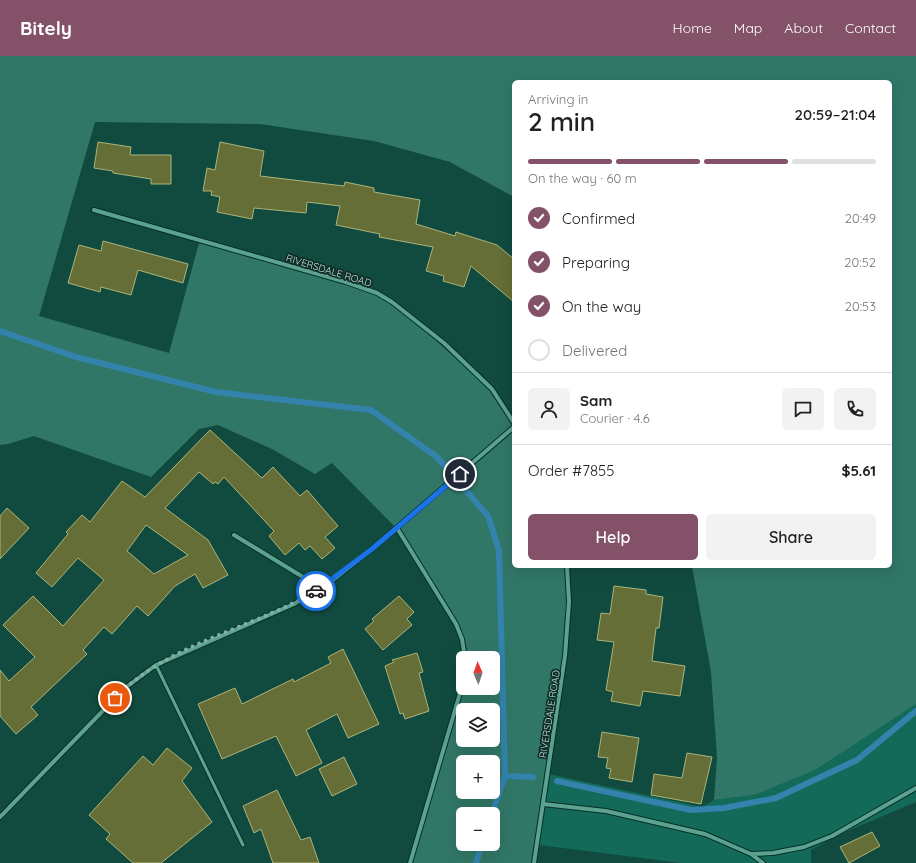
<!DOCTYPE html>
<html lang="en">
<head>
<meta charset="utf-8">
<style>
	:root { --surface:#fff; --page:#f2f2f2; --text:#202124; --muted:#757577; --line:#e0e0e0; --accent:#845268 }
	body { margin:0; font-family:Quicksand,sans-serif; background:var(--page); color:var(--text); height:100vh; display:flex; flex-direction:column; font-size:15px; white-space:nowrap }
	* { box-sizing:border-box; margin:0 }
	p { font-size:13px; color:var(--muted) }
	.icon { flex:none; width:22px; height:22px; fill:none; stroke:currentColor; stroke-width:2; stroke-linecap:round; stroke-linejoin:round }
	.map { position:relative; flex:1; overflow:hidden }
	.sheet { position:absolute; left:512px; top:24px; width:380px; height:488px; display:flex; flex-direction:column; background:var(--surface); border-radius:6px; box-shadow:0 4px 16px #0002 }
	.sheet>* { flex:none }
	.needle { width:26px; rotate:358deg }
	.controls { position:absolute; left:456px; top:595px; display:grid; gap:8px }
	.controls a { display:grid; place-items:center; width:44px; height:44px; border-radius:6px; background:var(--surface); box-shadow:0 4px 16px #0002; font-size:20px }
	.pin { position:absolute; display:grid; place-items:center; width:34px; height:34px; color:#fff; margin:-17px; border:2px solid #fff; border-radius:50%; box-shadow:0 1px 4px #0007 }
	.courier { position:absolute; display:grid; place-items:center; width:40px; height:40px; margin:-20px; border:3px solid #1a73e8; border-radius:50%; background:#fff; color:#222; box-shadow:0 1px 5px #0007 }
	.headline em { font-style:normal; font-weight:600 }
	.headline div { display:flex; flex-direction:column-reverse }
	.headline { display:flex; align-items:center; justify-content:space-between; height:68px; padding:0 16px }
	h1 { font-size:26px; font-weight:600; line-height:30px }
	.bar { display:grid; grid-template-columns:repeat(4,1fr); gap:6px 4px; align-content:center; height:48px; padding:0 16px }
	.bar i { height:5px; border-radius:3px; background:var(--line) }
	.bar .current { background:var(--accent) }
	.bar p { grid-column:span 4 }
	.line { display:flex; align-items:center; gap:10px; padding:0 16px; border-top:1px solid var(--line) }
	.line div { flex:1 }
	.round { display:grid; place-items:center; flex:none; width:42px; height:42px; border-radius:6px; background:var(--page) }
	ol { padding:0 16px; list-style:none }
	li { display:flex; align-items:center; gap:12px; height:44px }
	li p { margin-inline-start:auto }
	li .icon { padding:4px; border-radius:50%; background:var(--accent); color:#fff; stroke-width:4 }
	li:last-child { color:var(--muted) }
	li i { width:22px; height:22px; border:2px solid var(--line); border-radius:50% }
	.primary-button { display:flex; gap:8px; margin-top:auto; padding:8px 16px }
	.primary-button a { flex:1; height:46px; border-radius:6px; background:var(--accent); color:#fff; font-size:16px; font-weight:600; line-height:46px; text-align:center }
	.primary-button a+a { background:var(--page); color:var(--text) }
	header { display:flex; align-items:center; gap:24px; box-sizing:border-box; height:56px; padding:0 20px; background:var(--accent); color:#fff }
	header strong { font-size:19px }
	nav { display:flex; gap:22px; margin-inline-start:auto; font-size:14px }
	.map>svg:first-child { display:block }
</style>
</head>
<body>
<header>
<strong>Bitely</strong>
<nav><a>Home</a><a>Map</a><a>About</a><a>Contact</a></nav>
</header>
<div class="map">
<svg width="916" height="807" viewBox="0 0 916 807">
	<rect width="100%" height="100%" fill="#114b3f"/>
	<path fill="#136a59" d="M916,648V746L843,777L811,794V807H681L539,789L549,718L702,751L714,744L754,739Z"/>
	<path fill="#317767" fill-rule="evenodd" d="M0,0H916V648L815,714L754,739L714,744L717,701L711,616L692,510H890V26H514V141L450,106L374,85L260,68L95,66L39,260L169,297L199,187L308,216L371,236L402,254L491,334L514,368V510H566L568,548L565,602L537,807H411L463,623V632H493V602H465L461,583L455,569L397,473L332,407L315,418L272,393L218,369L199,373L151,421L34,380L8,388L0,389ZM463,654H493V684H463ZM463,706H493V736H463ZM463,758H493V788H463Z"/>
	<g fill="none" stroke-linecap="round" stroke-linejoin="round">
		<path stroke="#3383ad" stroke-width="6" d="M0,275L76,301L216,336L371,354L437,401L488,460L499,494L505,720L492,758
			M505,720L533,721
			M557,725L691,754L724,752L776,742L857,704L916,655
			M476,807L482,788"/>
	</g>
	<path fill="#666e37" stroke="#abb47b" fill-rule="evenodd" d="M98,86L131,91L130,99H171V128H151V123L113,117V115L94,112Z
		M220,86L264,95L260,120L344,130L345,126L374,132V136L420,144L416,168L455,180L456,176L497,189L514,203V246L471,210L464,231L443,225L444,220L426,215L433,191L379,181L380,178L336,169L340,150L307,146L306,157L254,152L252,163L217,156L220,141L211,139L212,135H203L207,112L215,114Z
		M103,185L188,208L183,227L138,214L131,239L101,231L100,236L68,227L79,189L101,195Z
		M210,374L262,422L273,411L300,440L307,434L338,470L325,481L335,492L322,503L310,490L305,494L299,487L285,499L269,480L274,475L224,421L218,428L215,426L213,428L199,416L165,452L208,484L228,519L203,532L195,518L175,530L148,560L137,550L112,578L104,571L83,594L87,598L31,651L38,659L16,678L0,660V614L9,625L35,601L3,569L33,540L63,570L104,524L78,502L52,531L36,517L68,478L66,476L82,459L90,466L122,425L145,441ZM146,469L188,499L154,518L127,495Z
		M7,452L29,472L0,503V460Z
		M614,530L646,534V538L663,541L659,572H656L652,605L685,610L680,640L643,635L640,650L611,645L613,636L606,634L614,586L597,584L601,557L610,558Z
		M399,540L414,556L407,563L412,569L383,594L365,573L374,565L372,563Z
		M343,593L379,668L348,682L337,658L306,674L322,707L296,720L276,680L222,703L198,648L235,632L242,648L293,623L294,626L331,607L328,601Z
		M417,597L423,616L419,617L429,655L405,663L403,657L400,658L385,610L394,606L392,604Z
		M602,676L639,682L632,726L609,722L611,713L606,712L608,702L598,701Z
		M167,692L192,712L182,725L212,766L161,807H133L106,783L110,778L89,759L143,700L153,709Z
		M687,697L712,701L701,748L651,739L654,718L682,722Z
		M344,701L357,728L332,740L319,713Z
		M277,734L301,784L310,781L319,807H273L261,773L254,777L243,750Z
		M872,776L880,790L849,807L840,791Z"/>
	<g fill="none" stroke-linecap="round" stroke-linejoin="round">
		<defs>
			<path id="service" d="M156,609L243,789"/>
			<path id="minor" d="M94,154L346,226L377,237L392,246L444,287L492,333L514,367
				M397,472L456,568L462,583L465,602
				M234,479L321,532
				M543,748L606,755L705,778L751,798L773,797L804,791L832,780L916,732
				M0,761L125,632L156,609L294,548L328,528L372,493L514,371
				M751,798L763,807
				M410,807L463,627
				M534,807L565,600L569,546L567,510"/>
		</defs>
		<use href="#service" stroke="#062f26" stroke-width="5"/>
		<use href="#minor" stroke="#062f26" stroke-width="6"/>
		<use href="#service" stroke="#5ba290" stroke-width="3"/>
		<use href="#minor" stroke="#5ba290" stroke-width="4"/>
	</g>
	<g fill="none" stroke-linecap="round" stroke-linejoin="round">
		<path stroke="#83aea4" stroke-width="4" stroke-dasharray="0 7.2" d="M115,642C167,588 251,573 316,535"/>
		<path stroke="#1a73e8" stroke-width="5" d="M316,535L372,493L460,418"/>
	</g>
	<g text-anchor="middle" stroke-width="3.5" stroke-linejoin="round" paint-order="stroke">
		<g font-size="10" fill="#c1e4da" stroke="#0f2d26">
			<text transform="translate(329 214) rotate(17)" y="4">RIVERSDALE ROAD</text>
			<text transform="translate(549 658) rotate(-81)" y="4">RIVERSDALE ROAD</text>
		</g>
	</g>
</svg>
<div class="controls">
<a><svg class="needle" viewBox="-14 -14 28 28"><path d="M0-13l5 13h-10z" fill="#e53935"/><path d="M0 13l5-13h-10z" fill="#757577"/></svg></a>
<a><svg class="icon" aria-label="layers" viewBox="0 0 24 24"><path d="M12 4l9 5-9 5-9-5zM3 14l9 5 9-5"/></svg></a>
<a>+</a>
<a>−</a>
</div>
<div class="pin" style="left:115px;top:642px;background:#ea580c"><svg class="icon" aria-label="bag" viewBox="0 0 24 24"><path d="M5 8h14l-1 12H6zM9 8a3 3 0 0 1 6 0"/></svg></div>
<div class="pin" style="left:460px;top:418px;background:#1f2937"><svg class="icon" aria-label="home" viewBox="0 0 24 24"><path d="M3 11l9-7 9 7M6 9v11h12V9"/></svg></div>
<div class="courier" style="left:316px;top:535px"><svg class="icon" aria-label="car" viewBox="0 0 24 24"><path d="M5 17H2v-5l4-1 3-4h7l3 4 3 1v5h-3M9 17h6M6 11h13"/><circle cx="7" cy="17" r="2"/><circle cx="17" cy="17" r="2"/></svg></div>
<section class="sheet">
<div class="headline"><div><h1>2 min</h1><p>Arriving in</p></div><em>20:59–21:04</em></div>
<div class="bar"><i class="current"></i><i class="current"></i><i class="current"></i><i></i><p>On the way · 60 m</p></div>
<ol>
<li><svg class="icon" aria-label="check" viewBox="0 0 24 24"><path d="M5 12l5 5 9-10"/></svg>Confirmed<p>20:49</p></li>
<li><svg class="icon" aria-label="check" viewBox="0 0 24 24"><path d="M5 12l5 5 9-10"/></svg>Preparing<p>20:52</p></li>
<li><svg class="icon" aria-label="check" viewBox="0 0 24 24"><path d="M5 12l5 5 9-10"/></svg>On the way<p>20:53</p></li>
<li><i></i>Delivered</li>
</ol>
<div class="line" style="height:72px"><a class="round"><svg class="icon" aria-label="person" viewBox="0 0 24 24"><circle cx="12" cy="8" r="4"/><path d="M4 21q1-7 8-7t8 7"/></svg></a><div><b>Sam</b><p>Courier · 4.6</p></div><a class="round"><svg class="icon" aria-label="chat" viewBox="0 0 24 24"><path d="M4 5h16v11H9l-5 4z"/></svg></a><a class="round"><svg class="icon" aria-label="phone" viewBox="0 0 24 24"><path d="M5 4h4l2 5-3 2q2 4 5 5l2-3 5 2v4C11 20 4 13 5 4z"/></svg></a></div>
<div class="line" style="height:52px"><div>Order #7855</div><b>$5.61</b></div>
<div class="primary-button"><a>Help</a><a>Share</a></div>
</section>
</div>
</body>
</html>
